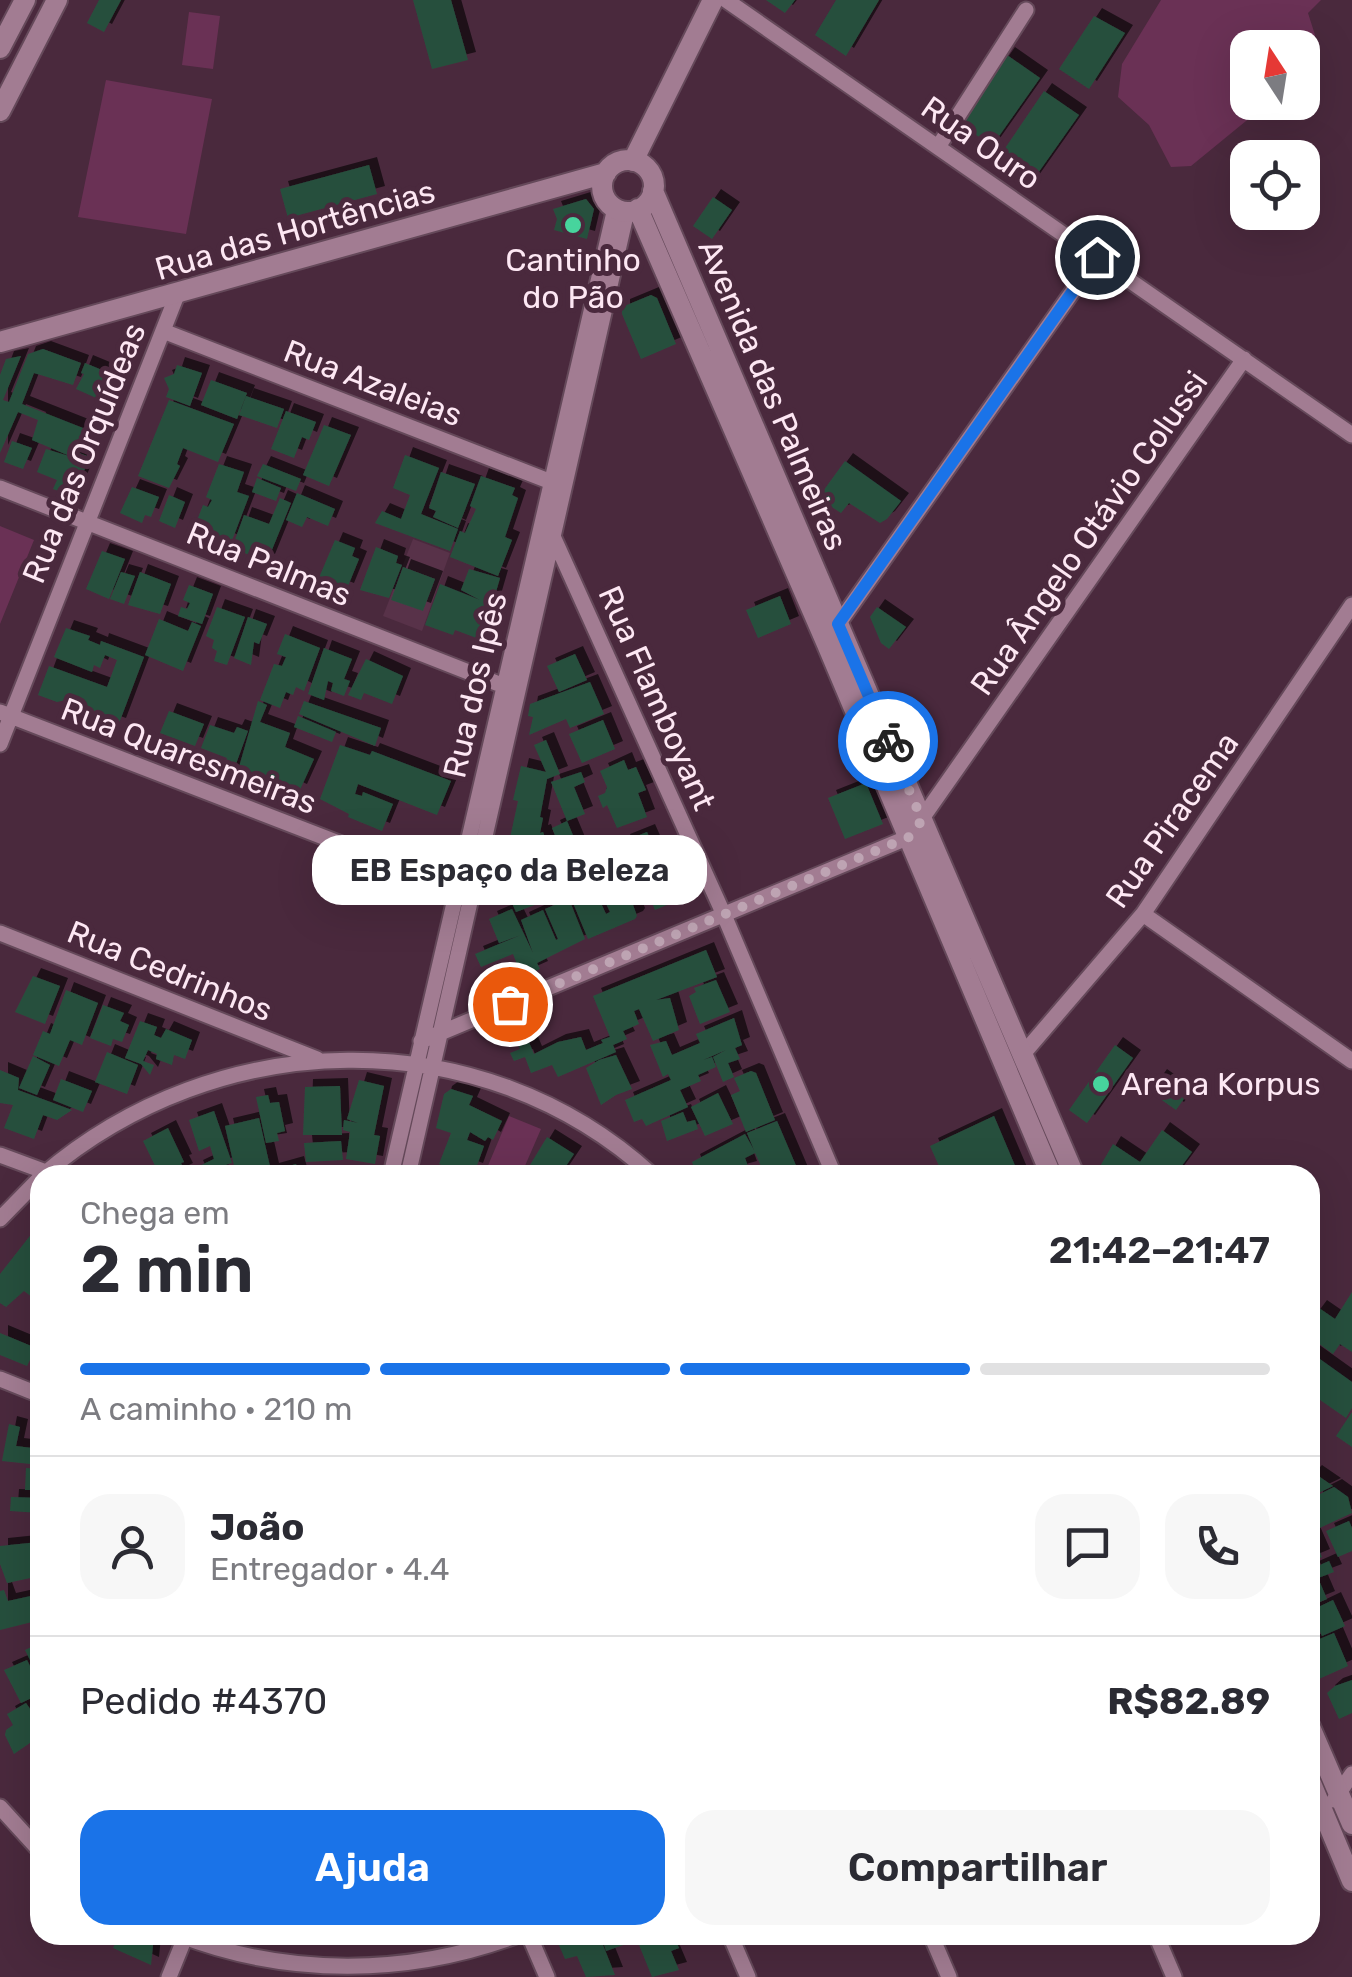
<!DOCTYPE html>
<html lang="pt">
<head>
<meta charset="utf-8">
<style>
	:root { --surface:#fff; --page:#f7f7f7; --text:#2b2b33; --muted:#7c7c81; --line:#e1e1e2; --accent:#1a73e8 }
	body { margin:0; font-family:Rubik,sans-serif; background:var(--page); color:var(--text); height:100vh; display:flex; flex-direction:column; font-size:38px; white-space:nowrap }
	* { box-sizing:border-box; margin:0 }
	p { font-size:32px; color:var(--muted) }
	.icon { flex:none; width:55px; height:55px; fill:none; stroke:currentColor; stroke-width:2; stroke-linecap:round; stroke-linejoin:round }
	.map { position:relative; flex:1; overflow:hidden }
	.panel { position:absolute; left:30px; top:1165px; width:1290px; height:780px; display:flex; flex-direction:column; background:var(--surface); border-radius:30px; box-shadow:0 10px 40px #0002 }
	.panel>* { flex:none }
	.needle { width:65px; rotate:348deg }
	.buttons { position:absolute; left:1230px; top:30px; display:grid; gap:20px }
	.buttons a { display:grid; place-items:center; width:90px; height:90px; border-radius:20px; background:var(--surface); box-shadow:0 10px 40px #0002; font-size:50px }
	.pin { position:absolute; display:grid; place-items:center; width:85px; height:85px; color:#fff; margin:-42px; border:5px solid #fff; border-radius:50%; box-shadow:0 2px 10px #0007 }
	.courier { position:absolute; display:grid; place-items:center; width:100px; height:100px; margin:-50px; border:8px solid #1a73e8; border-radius:50%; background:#fff; color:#222; box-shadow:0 2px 12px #0007 }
	.bubble { position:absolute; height:70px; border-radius:30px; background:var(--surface); box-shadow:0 10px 40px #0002; font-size:32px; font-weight:600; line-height:70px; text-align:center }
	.headline em { font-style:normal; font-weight:600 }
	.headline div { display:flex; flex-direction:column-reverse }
	.headline { display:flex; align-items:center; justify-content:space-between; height:170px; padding:0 50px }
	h1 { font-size:65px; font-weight:600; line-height:75px }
	.bar { display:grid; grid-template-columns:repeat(4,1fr); gap:15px 10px; align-content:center; height:120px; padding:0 50px }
	.bar i { height:12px; border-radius:8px; background:var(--line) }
	.bar .on { background:var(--accent) }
	.bar p { grid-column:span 4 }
	.line { display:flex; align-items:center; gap:25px; padding:0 50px; border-top:2px solid var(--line) }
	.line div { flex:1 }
	.round { display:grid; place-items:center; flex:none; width:105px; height:105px; border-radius:30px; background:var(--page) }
	.primary-button { display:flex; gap:20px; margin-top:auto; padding:20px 50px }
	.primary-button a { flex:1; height:115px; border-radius:30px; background:var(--accent); color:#fff; font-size:40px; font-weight:600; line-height:115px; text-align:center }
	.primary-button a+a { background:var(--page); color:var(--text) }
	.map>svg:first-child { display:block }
</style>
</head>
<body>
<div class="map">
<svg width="1352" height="1977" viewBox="0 0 1352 1977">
	<defs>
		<filter id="shadow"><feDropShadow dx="8" dy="-8" stdDeviation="0" flood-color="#0009"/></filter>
	</defs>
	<rect width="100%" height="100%" fill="#4a293d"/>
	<path fill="#583249" d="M413,539L450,553L422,631L383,616Z"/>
	<path fill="#6a3155" d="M1161,0H1321L1308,13L1315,35L1313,65L1303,74L1302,48H1248V102L1268,103L1191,166L1171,167L1149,125L1118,97L1122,64Z
		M189,12L220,16L213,69L182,65Z
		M106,80L212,99L186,234L78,217Z
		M0,526L34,540L0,624Z
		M509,1116L541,1129L521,1175H484Z"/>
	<path fill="#27503e" filter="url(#shadow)" d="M99,0H121L104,32L87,23Z
		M413,0H451L468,60L432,69Z
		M766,0H795L785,13Z
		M836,0H879L846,56L815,35Z
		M1094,16L1125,33L1089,89L1059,69Z
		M1007,55L1040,78L992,146L959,123Z
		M1044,91L1079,115L1031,183L997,160Z
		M369,165L377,194L288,218L280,189Z
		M713,197L732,210L712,239L693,226Z
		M586,199L594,209L587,239L554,230L557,219L553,209Z
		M651,295L657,298L676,344L641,359L622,314V307Z
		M43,349L81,363L73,385L34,373L22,404L88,430L79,453L90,457L73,496L53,489L57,480L37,472L46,449L72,457L32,440L38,420L18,412L0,453V375L6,359L21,356L3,400L9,402L28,354Z
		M85,363L114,375L103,401L76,389L84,374L81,373Z
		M177,365L202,373L190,406L166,397L169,389L164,378L174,374Z
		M211,380L247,393L237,419L201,405Z
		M246,396L284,409L277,428L239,415Z
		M169,400L234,424L218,462L183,448L177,464L180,466L169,488L138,476Z
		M286,411L316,422L309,440L302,437L294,458L271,449Z
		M324,425L351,435L329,486L303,475Z
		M12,441L32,448L23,469L4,462Z
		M405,455L439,468L421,514L458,529L450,551L375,523L382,511L401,519L410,495L393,488Z
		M845,461L901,501L887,519L880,523L849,503L841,513L818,498Z
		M219,464L244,472L237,492L249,496L231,543L194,528L203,505L208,507L212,500L206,497Z
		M263,464L301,479L296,491L257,476Z
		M441,472L475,484L458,528L433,517L436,511L429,508Z
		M481,476L515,488L512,495L518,498L505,537L512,540L498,576L450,557L460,531L465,533L476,509L470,506Z
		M257,478L281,488L276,501L252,492Z
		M132,487L159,497L151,517L145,515L142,523L120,513Z
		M297,493L335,509L328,526L307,517L302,527L286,520Z
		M169,495L185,502L175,528L159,521Z
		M280,498L291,503L267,562L232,548L244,515L269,524Z
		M335,540L355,548L352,556L359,559L346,591L318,580Z
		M376,547L398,556L396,563L402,565L389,598L360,590Z
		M102,551L125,559L109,599L86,589Z
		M403,567L435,579L423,611L391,600Z
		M469,569L500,578L482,640L455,630L453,635L425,625L440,584L480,600L461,590Z
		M121,572L135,576L124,604L110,599Z
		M140,572L171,584L160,614L128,605Z
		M189,585L213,594L202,624L178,616L181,607L187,609L190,603L183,600Z
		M780,596L791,624L758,638L746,610Z
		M217,607L245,617L227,665L214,661L217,651L212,648L214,640L206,636Z
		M877,607L906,627L889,649L881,643L870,617Z
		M248,617L267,624L259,644L254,642L251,665L234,658Z
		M159,619L188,631L192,622L201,626L183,671L145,655Z
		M66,628L90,636L88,640L100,645L101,641L144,657L118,726L71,710L74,704L66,700L57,702L38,695L49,666L107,687L117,660L105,655L100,668L94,665L92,672L54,657Z
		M285,634L320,648L304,691L296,687L293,695L286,692L280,708L260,700L274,664L282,666L286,657L277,654Z
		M324,648L352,659L344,679L350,681L344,696L331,691L333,683L328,681L324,700L308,694Z
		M575,654L587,680L559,692L547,666Z
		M366,659L403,676L392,704L364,693L361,700L348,695Z
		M590,682L604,714L570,728L566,719L529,735L533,717L528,716L530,704Z
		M258,701L267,705L260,722L290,733L285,747L314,759L299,792L239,767Z
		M304,701L381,728L375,746L299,714Z
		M169,711L204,724L195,746L160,733Z
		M298,716L336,732L332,742L294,727Z
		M603,720L615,749L582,763L569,734Z
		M210,725L234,733L237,727L248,731L232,775L221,772L227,758L201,748Z
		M546,740L560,774L547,779L540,817L543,818L540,833L543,832L547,843L536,847L529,837L522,840L510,838L518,801L513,800L521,766L546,772L534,745Z
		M340,745L370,755L372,751L451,781L437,815L358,784L355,794L362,796L363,792L393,804L382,831L348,817L349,814L320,799Z
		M624,760L628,770L636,767L646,790L638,793L647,817L617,828L607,805L603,808L598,796L605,793L607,787L600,771Z
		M581,772L585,782L574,787L585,814L567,821L551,782Z
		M866,783L883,824L845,839L828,798Z
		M567,821L583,859L568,866L552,828Z
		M647,832L655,850L664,847L683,898L655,910L647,891L643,893L630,862L607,871L605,867L593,871L588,859L621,845L628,858L622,842Z
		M557,871L567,893L516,912L507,892Z
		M622,874L637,916L635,919L588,939L564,881L571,878L584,898L592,895L595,903L600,901L606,914L610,912L597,884Z
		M569,899L585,939L537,963L540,969L522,977L513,954L481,967L475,954L521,935L499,943L489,919L512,909L533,953L521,920L543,910L556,940L558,939L545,909Z
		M706,950L717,977L656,1000L670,998L679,1030L653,1041L639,1009L634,1011L639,1024L623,1031L627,1039L613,1045L616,1052L558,1077L552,1065L531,1073L525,1057L514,1061L510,1053L520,1049L512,1030L522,1026L534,1054L558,1042L581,1037L586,1050L603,1043L601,1040L610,1037L593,996Z
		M33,976L60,986L45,1024L15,1012Z
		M716,980L730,1012L700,1024L689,996L696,992L694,988Z
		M66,990L98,1003L82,1045L70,1040L59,1066L33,1055L43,1031L50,1034Z
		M103,1005L124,1013L120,1021L129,1025L122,1042L113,1039L111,1046L90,1038Z
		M734,1018L742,1045L735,1048L740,1059L728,1063L734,1077L723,1082L713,1057L726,1050L703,1060L712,1057L716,1067L698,1075L701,1081L680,1090L688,1107L646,1126L642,1119L634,1122L625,1100L671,1080L668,1074L663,1077L650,1045L666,1041L672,1055L700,1043L696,1034Z
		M140,1021L157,1027L154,1035L161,1038L166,1029L192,1040L185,1059L174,1055L172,1065L156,1059L157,1054L148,1050L143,1061L154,1065L150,1075L141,1064L125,1058Z
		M1115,1045L1133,1058L1087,1123L1069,1110Z
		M107,1052L138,1065L127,1094L95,1082Z
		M616,1055L632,1089L616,1095L601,1105L586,1068L599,1060Z
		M33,1056L50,1065L37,1095L19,1088Z
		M0,1070L19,1078L18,1090L72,1110L57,1120L43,1115L34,1139L4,1128L13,1105L0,1103Z
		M751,1071L756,1073L775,1120L746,1132L731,1095L740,1091L734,1078Z
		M1159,1077L1186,1096L1176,1110L1149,1091Z
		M61,1079L92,1091L83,1112L53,1100Z
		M359,1080L384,1086L374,1135L380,1136L375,1164L346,1159L350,1132L343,1130L344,1120L358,1123L347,1119Z
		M340,1086L342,1135H303L305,1087Z
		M451,1089L473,1096L469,1105L502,1121L493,1140L488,1137L485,1141L470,1132L467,1140L484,1146L475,1171L459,1165L457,1171L439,1164L451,1133L436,1128L444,1094Z
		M718,1093L733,1124L705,1136L691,1107Z
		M268,1095L270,1103L279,1102L285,1131L277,1133L279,1141L266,1143L256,1097Z
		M214,1111L232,1163L219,1167L221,1175H198L195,1168L214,1159L210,1146L199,1151L189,1120Z
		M683,1112L687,1122L695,1120L698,1129L667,1141L661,1121Z
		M994,1116L1019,1175H943L930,1146Z
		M259,1118L271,1171L296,1164L299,1175L258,1174L256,1167L235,1170L225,1126Z
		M777,1121L800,1175H765L755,1153L745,1158L749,1169L738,1172L740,1175H697L692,1162L745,1134L754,1150L747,1133Z
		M168,1128L184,1162L181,1163L185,1171L177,1175H173L170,1169L159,1174L143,1141Z
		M1162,1130L1192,1152L1175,1175H1095L1113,1144L1140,1162Z
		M547,1137L574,1154L560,1175H545L530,1165Z
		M341,1141L343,1160L306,1162L304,1143Z
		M40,1223V1303L24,1291L6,1307L0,1303V1274Z
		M1352,1292V1352L1340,1344L1333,1354L1310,1337V1320L1319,1308L1335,1319Z
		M0,1333L36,1348L27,1366L0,1355Z
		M1310,1352L1352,1382V1408L1346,1418L1310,1393Z
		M1352,1412V1447L1336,1436Z
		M9,1424L20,1427L16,1446L40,1449V1465L2,1461Z
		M26,1468L40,1469V1490H25Z
		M1314,1473L1333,1486L1310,1497L1311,1476Z
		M1334,1487L1348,1497L1352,1513L1311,1532L1322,1557L1310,1562V1510L1318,1507L1314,1497Z
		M11,1497L40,1498V1513L10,1511Z
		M1349,1521L1352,1528V1551L1338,1557L1326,1531Z
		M39,1542L40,1576L7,1583L0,1564V1546Z
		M1329,1561L1334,1572L1318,1578L1327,1599L1310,1606V1575L1314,1574L1311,1569Z
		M4,1590L8,1601L40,1594V1620L0,1630V1591Z
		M1333,1600L1345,1626L1322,1636L1310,1611Z
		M1334,1633L1348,1666L1310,1683V1643Z
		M40,1643V1680L25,1650Z
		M27,1660L40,1686V1694L21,1703L4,1670Z
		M1352,1680V1713L1339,1719L1327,1693L1335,1686Z
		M26,1703L40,1723V1736L14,1754L5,1735L6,1730L13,1725L7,1714Z
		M120,1935H129L153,1945L151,1965L113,1948Z
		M355,1935H390V1939L357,1943Z
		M564,1935H599L615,1975L586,1977L577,1956L565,1959L558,1943L566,1939Z
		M601,1935H633L635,1941L606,1951Z
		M635,1935H652L655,1942L675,1939L679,1948L671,1951L679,1970L652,1977Z"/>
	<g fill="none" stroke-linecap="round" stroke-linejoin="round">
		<defs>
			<path id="minor" d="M726,0L1352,435
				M938,147L1026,10
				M163,331L559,485
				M0,488L509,688
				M552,534L724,915L834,1175
				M834,630L1097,257
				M0,712L463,891
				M0,744L177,295
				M1143,914L1352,1061
				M0,933L317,1059
				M421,1041L909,837L1244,359
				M1023,1054L1143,914L1352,605
				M0,1155L46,1172
				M43,1175C217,1026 480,1018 652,1175
				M391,1175L615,208
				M408,1175L627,211
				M0,1219L40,1178
				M0,1379L40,1395
				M1334,1800L1352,1774
				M0,1807L40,1851
				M179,1935C287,1977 409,1976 518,1935
				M529,1935L547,1977
				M730,1935L748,1977
				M931,1935L949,1977
				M1156,1935L1174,1977
				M169,1977L186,1935"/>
			<path id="tertiary" d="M0,48L25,0
				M0,111L57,0
				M602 186a26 26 0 1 1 52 0a26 26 0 1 1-52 0Z
				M633,161L713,0
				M653,191L1074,1175
				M638,209L826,642L1051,1175
				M0,342L606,173
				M1310,1727L1352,1824
				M1310,1781L1352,1881"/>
		</defs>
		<use href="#minor" stroke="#65495a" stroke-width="19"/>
		<use href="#tertiary" stroke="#65495a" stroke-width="24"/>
		<use href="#minor" stroke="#a27c92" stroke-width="15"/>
		<use href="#tertiary" stroke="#a27c92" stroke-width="20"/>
	</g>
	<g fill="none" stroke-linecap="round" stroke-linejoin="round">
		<path stroke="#bea4b3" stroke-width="10" stroke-dasharray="0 18" d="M510,1004L909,837L922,820L888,741"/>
		<path stroke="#1a73e8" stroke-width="12" d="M888,741L838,624L1097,257"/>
	</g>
	<g fill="#47d49d" stroke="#4a293d" stroke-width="4">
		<circle cx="573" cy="225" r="10"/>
		<circle cx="1101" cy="1084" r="10"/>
	</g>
	<g text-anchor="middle" stroke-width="10" stroke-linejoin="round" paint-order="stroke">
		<g font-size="32" fill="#fde7f3" stroke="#4a293d">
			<text transform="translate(981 143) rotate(35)" y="11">Rua Ouro</text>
			<text transform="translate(295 230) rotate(-16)" y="11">Rua das Hortências</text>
			<text transform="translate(373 383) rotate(21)" y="11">Rua Azaleias</text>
			<text transform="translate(773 395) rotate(67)" y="11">Avenida das Palmeiras</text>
			<text transform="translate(84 453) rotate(-68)" y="11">Rua das Orquídeas</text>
			<text transform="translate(1089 533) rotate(-55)" y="11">Rua Ângelo Otávio Colussi</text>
			<text transform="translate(269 564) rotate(22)" y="11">Rua Palmas</text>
			<text transform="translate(475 685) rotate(-77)" y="11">Rua dos Ipês</text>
			<text transform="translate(657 698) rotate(66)" y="11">Rua Flamboyant</text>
			<text transform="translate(189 756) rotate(21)" y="11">Rua Quaresmeiras</text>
			<text transform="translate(1172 820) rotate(-55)" y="11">Rua Piracema</text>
			<text transform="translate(170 971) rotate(22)" y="11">Rua Cedrinhos</text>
		</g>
		<g font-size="32" fill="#fde7f3" stroke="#4a293d">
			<text x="573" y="271">Cantinho<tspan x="573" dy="37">do Pão</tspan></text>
			<text x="1121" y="1095" text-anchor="start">Arena Korpus</text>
		</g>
	</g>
</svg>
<div class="buttons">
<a><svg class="needle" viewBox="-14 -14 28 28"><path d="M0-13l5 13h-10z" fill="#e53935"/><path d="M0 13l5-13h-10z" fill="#7c7c81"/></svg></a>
<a><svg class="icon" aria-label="locate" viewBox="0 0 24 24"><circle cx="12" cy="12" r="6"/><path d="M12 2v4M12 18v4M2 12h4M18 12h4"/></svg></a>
</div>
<div class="pin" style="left:510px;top:1004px;background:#ea580c"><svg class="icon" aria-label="bag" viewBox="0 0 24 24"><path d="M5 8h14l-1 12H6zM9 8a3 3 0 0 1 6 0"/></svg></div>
<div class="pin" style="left:1097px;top:257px;background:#1f2937"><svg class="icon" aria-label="home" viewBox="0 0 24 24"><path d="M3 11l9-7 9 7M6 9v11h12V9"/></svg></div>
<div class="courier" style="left:888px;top:741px"><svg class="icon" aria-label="bike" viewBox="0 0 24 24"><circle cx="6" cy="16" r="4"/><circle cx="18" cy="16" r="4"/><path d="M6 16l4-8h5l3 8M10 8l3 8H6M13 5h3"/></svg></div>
<div class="bubble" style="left:312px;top:835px;width:395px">EB Espaço da Beleza</div>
<section class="panel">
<div class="headline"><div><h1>2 min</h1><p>Chega em</p></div><em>21:42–21:47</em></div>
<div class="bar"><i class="on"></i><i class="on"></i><i class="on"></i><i></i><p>A caminho · 210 m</p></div>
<div class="line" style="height:180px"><a class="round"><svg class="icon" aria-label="person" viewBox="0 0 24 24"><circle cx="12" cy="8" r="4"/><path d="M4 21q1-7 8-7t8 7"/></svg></a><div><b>João</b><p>Entregador · 4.4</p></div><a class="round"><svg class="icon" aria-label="chat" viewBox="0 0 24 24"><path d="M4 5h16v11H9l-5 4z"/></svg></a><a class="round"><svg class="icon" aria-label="phone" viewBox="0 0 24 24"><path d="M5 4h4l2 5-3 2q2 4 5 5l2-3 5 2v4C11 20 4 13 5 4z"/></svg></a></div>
<div class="line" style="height:130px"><div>Pedido #4370</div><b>R$82.89</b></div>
<div class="primary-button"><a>Ajuda</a><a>Compartilhar</a></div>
</section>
</div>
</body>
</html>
